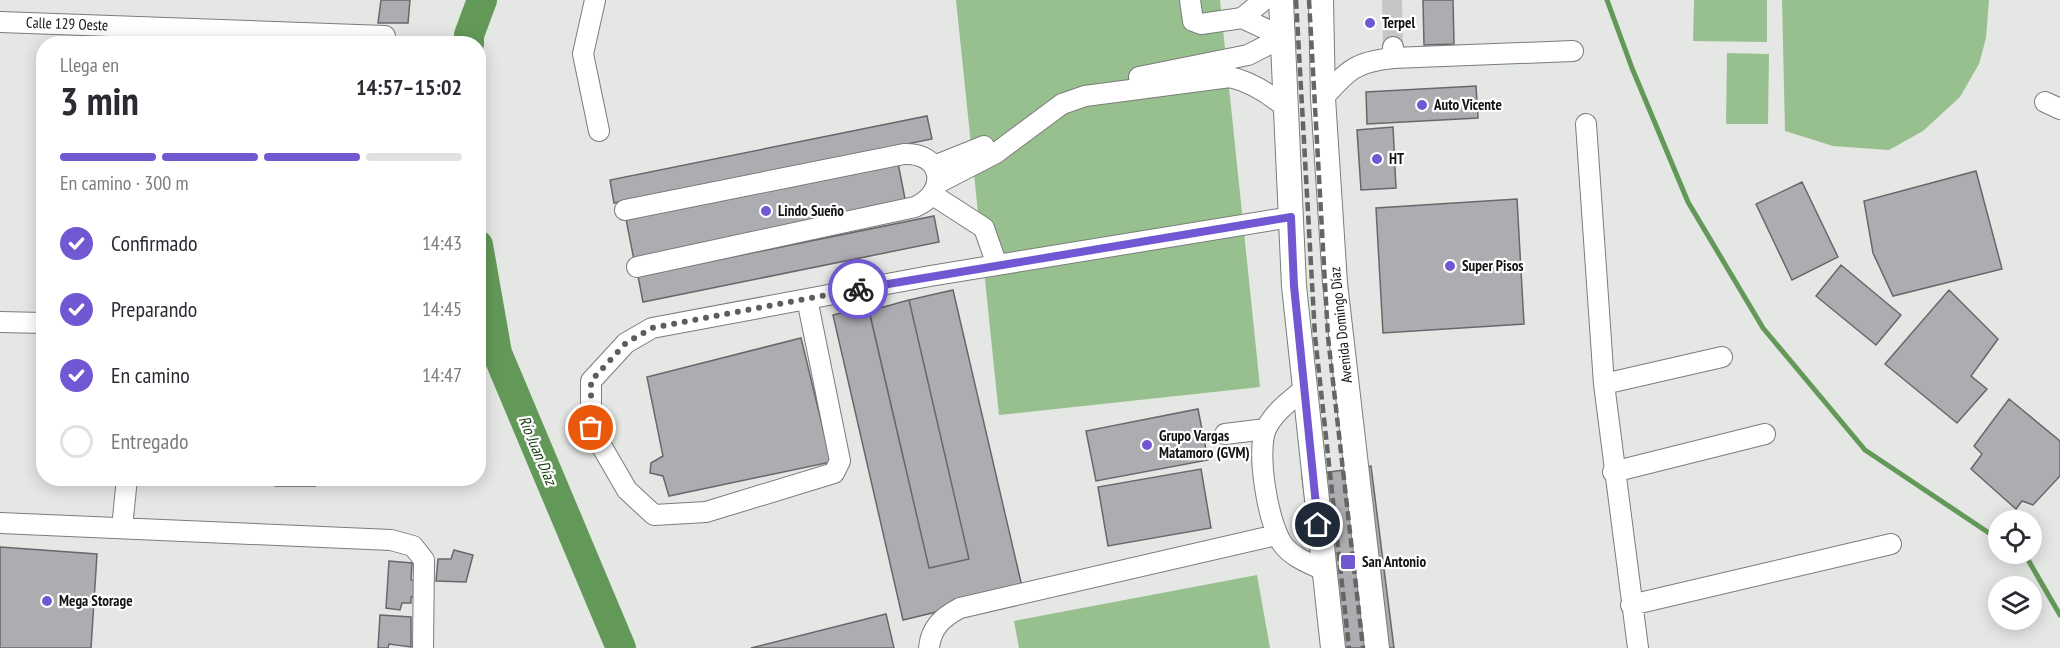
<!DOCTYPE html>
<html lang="es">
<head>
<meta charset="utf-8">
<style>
	:root { --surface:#fff; --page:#f2f2f3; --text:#2b2b33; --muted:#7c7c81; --line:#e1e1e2; --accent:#7157d1 }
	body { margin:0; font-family:"PT Sans Narrow",sans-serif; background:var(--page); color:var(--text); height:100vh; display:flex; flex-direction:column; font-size:22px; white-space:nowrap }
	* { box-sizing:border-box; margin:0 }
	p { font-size:20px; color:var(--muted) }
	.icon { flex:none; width:33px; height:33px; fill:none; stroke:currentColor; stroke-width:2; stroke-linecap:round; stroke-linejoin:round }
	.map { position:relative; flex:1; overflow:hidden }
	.details { position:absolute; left:36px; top:36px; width:450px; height:450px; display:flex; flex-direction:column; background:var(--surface); border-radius:24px; box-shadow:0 3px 15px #0003 }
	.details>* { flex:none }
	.tools { position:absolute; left:1988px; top:510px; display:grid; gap:12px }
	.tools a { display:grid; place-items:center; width:54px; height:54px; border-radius:50%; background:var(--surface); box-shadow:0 3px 15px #0003; font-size:30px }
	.pin { position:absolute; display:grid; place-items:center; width:51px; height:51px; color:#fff; margin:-26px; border:3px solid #fff; border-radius:50%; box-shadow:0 2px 6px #0007 }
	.courier { position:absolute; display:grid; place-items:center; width:60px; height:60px; margin:-30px; border:4px solid #7157d1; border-radius:50%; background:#fff; color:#222; box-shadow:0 2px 8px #0007 }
	.summary em { font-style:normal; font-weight:700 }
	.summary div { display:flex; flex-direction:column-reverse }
	.summary { display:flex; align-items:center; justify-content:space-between; height:102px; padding:0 24px }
	h1 { font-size:39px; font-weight:700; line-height:45px }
	.bar { display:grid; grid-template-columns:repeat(4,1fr); gap:9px 6px; align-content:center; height:72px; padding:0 24px }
	.bar i { height:8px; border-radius:4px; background:var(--line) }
	.bar .current { background:var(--accent) }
	.bar p { grid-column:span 4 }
	ol { padding:0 24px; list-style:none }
	li { display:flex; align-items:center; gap:18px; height:66px }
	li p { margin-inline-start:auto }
	li .icon { padding:6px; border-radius:50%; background:var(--accent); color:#fff; stroke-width:4 }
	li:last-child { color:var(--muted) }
	li i { width:33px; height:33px; border:3px solid var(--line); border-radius:50% }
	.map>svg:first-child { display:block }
</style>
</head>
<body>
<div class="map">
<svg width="2060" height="648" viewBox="0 0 2060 648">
	<rect width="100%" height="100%" fill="#e4e7e3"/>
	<path fill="#98c08f" d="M956,0H1220L1260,387L999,415Z
		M1694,0H1767V42L1693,41Z
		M1782,0H1989L1986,38L1979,64L1960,97L1923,131L1889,150L1833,146L1785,131Z
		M1727,53L1769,54L1768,124H1726Z
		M1257,575L1270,648H1019L1014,621Z"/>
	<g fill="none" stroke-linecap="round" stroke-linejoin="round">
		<path stroke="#639958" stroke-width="5" d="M1607,0L1632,68L1688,202L1763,328L1865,450L1998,539
			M2019,554L2027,558L2060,615"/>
		<path stroke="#639958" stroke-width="30" d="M469,44V35L482,0
			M478,245L497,353L621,648"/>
	</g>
	<path fill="#adadb1" stroke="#68676c" stroke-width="1.5" d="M381,0H410L408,23H378Z
		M1423,0H1453L1454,44L1424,45Z
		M1476,86L1478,118L1367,124L1366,92Z
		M927,116L932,139L614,203L610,180Z
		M1393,127L1396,188L1361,190L1357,130Z
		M898,163L906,204L634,260L626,219Z
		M1976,171L2002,269L1893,296L1873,253L1864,201Z
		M1802,182L1838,257L1792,280L1756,204Z
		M1517,199L1524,324L1383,333L1376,208Z
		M934,216L939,242L643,302L638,276Z
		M1841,265L1901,315L1876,345L1816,296Z
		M953,290L1023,591L903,620L833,315L868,306L929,568L969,559L909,300Z
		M1949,290L1998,339L1971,376L1987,389L1957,423L1885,364Z
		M909,300L969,559L929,568L869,311Z
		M801,338L831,462L669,496L663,476L650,473L651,463L663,456L647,377Z
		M2009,399L2060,441V476L2033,505L2022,501L2016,509L1971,469L1982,454L1974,446Z
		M1198,409L1208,460L1096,481L1086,431Z
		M1371,466L1394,648H1324L1302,476Z
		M1201,469L1211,528L1108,546L1098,487Z
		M275,478H315V486H275Z
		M0,547L97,554L91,648H0Z
		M454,550L473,555L466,582L436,581L438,559H451Z
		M389,561L412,563L411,580L420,582L418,596L411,597V603H402L400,610L386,608Z
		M886,614L894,648H751Z
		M380,615L411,617V647L389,644L388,648H378Z"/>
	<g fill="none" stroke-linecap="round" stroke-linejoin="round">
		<path stroke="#c4c7c4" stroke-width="20" stroke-dasharray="20 10" stroke-linecap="butt" d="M1392,0L1393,46"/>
		<defs>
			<path id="minor" d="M595,0L583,54L599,131
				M1190,0L1193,21L1201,24L1242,18L1264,0
				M1242,18L1283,37
				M0,22L385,36
				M1393,58L1573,51
				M1139,77L1248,55L1283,37
				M1323,98C1348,70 1355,62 1393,58V47
				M2045,102L2060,109
				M1586,124L1604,384L1638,648
				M934,166L984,146
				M938,183L996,153L1062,104L1085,96L1230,77C1251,82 1270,94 1286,108
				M933,195L984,228L997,265
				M625,210L904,154C942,152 950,191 915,207L637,267
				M807,299L840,461L834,473L706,512L654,515L627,490L591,428V381L626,343L652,328L930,276L1291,217
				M0,322L44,323
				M1604,384L1722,357
				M1304,389C1291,400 1274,412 1266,429C1256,452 1268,526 1284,546C1294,558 1309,563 1323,570
				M1225,434L1266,429
				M1613,472L1765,434
				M0,523L391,540L413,546L424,560L423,648
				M122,528L127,478
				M1631,605L1891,544
				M929,648C931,627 943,617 960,608L1276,535"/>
			<path id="major" d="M1281,0L1294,286L1333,648
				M1321,0L1323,98L1335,283L1377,648"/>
		</defs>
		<use href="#minor" stroke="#7a7d7a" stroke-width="22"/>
		<use href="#major" stroke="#7a7d7a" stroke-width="26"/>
		<use href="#minor" stroke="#fff" stroke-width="20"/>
		<use href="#major" stroke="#fff" stroke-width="24"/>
		<path stroke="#646664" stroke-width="4.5" stroke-dasharray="9 4.5" stroke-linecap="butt" d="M1296,0L1315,336L1349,648
			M1309,0L1328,337L1363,648"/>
	</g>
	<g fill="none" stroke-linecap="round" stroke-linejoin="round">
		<path stroke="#5c5e5b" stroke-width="6" stroke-dasharray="0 10.8" d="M591,428V381L626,343L652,328L858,289"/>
		<path stroke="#7157d1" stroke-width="8" d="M858,289L1291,217L1294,286L1318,525"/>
	</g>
	<g fill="#7157d1" stroke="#fff" stroke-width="2">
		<circle cx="1370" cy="23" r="6"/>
		<circle cx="1422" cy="105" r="6"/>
		<circle cx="1377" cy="159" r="6"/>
		<circle cx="766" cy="211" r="6"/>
		<circle cx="1450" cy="266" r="6"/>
		<circle cx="1147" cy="445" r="6"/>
		<rect x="1340" y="554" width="16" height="16" rx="3"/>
		<circle cx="47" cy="601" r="6"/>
	</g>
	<g text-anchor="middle" stroke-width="4.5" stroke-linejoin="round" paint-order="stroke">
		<g font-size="15" font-weight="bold" fill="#121412" stroke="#fff" text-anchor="start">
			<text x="1382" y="28">Terpel</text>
			<text x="1434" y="110">Auto Vicente</text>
			<text x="1389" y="164">HT</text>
			<text x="778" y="216">Lindo Sueño</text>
			<text x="1462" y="271">Super Pisos</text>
			<text x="1159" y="441">Grupo Vargas<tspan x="1159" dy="17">Matamoro (GVM)</tspan></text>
			<text x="1362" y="567">San Antonio</text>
			<text x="59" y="606">Mega Storage</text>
		</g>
		<g font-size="15" fill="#121412" stroke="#fff">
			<text transform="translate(67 24) rotate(2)" y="5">Calle 129 Oeste</text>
			<text transform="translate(1341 325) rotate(-96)" y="5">Avenida Domingo Díaz</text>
		</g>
		<g font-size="16" font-style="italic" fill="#1a3f12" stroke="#fff">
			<text transform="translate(538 450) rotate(67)" y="6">Río Juan Díaz</text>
		</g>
	</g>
</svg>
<div class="tools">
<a><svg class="icon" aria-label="locate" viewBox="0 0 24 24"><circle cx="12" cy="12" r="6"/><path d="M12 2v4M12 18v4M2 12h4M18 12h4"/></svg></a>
<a><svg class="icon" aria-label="layers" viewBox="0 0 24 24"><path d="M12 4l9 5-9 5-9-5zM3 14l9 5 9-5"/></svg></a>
</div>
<div class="pin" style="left:591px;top:428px;background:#ea580c"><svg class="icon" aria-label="bag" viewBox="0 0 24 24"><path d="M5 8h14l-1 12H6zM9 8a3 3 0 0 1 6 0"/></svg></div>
<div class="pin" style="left:1318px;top:525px;background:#1f2937"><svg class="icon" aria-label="home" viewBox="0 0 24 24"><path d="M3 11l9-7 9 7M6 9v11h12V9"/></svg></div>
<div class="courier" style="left:858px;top:289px"><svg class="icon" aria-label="bike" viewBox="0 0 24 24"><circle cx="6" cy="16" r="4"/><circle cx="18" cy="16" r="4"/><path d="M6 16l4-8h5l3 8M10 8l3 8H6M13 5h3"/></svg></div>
<section class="details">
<div class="summary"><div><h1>3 min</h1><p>Llega en</p></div><em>14:57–15:02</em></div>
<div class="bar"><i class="current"></i><i class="current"></i><i class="current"></i><i></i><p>En camino · 300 m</p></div>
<ol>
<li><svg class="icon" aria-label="check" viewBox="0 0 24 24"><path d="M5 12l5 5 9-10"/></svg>Confirmado<p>14:43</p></li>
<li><svg class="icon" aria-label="check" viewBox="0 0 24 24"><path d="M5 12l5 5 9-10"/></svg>Preparando<p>14:45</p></li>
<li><svg class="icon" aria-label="check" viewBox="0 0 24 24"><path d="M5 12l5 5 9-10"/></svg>En camino<p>14:47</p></li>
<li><i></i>Entregado</li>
</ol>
</section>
</div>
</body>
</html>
